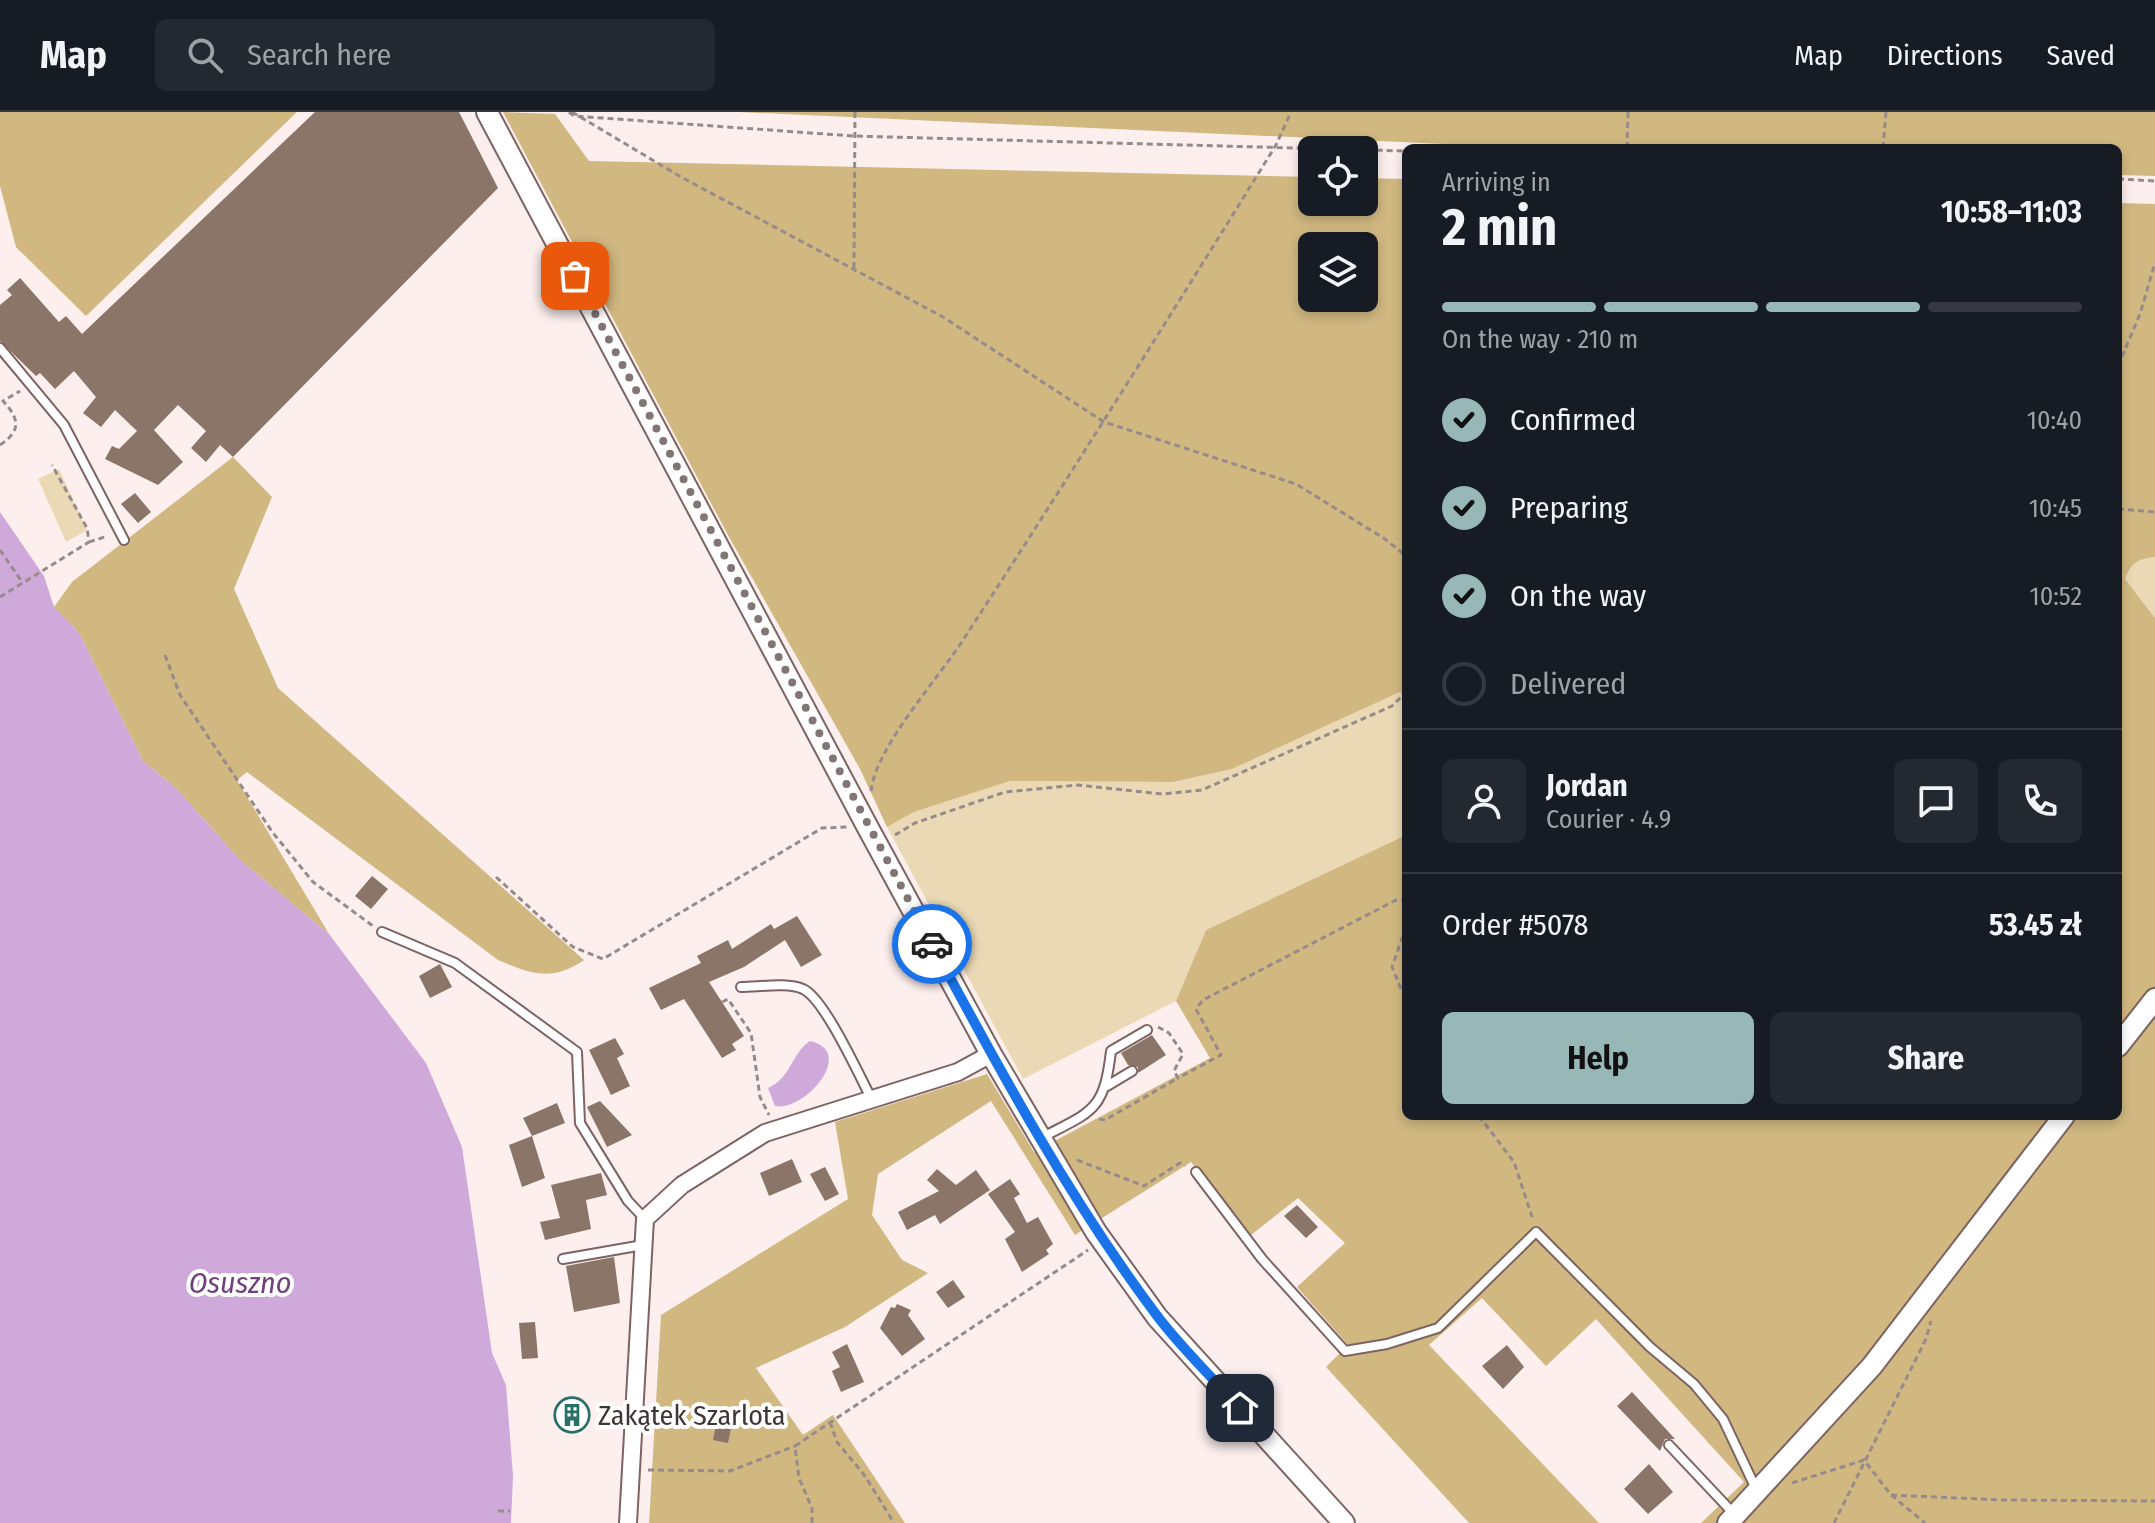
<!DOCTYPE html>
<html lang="en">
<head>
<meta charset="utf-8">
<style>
	:root { --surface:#171b24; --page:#242831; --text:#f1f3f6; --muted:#9ea1a6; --line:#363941; --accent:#97b8b6 }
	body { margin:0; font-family:"Fira Sans Condensed",sans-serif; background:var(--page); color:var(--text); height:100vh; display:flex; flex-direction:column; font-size:30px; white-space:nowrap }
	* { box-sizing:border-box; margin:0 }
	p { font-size:26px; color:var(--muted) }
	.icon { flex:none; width:44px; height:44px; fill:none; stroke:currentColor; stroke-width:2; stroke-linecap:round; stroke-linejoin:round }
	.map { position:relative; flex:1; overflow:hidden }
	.sheet { position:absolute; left:1402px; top:32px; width:720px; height:976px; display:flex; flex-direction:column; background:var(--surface); border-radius:12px; box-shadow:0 4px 12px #0003 }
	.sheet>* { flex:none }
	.fabs { position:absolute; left:1298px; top:24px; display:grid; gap:16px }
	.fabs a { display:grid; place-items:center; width:80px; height:80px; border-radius:12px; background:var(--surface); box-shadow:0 4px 12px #0003; font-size:40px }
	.pin { position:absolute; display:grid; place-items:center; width:68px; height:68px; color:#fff; margin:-34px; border-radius:16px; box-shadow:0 4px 12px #0006 }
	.courier { position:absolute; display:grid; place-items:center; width:80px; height:80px; margin:-40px; border:6px solid #1a73e8; border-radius:50%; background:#fff; color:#222; box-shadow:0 2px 10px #0007 }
	.overview em { font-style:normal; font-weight:700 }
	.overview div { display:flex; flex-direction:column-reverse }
	.overview { display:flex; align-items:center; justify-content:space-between; height:136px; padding:0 40px }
	h1 { font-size:52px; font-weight:700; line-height:60px }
	.bar { display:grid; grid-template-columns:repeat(4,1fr); gap:12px 8px; align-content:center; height:96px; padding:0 40px }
	.bar i { height:10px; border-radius:6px; background:var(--line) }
	.bar .current { background:var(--accent) }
	.bar p { grid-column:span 4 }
	.line { display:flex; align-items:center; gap:20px; padding:0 40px; border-top:2px solid var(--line) }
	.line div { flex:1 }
	.round { display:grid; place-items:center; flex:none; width:84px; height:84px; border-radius:12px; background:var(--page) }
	ol { padding:0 40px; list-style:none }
	li { display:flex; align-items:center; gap:24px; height:88px }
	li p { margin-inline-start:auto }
	li .icon { padding:8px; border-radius:50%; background:var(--accent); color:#111; stroke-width:4 }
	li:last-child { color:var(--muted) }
	li i { width:44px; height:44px; border:4px solid var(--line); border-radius:50% }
	.button { display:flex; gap:16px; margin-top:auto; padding:16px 40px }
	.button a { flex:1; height:92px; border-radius:12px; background:var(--accent); color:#111; font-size:32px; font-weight:700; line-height:92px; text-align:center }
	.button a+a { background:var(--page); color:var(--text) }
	header { display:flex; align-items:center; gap:48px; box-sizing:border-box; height:112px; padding:0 40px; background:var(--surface); border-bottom:2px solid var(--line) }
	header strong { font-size:38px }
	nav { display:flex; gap:44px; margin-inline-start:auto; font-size:28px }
	.search { width:560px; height:72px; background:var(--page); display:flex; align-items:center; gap:20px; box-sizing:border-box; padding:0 28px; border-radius:12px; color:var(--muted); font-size:30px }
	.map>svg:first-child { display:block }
</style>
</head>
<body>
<header>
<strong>Map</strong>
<div class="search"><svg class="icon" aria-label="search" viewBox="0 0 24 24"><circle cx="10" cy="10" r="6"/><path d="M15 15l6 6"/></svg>Search here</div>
<nav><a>Map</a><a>Directions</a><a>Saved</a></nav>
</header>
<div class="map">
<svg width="2155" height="1411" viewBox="0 0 2155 1411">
	<rect width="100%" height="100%" fill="#fcefee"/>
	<path fill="#ead9b4" d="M59,357L87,418L66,430L38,367Z
		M2155,445V506L2125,467C2132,451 2138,446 2155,445Z
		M1400,580L1406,588V723L1206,818L1176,889L1023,967L887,715L914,700L1010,669L1173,670L1232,657Z"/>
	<path fill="#d1b881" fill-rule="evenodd" d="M0,0H297L86,204L16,135L0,74Z
		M503,0L555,2L589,49L1312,65V90H1364V66L1406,67V588L1400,580L1232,657L1173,670L1010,669L914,700L887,715L860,657L729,425ZM1364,134V186H1312V134Z
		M738,0H2155V64L2118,63V36H1533Z
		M2118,91L2155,92V445C2138,447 2132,450 2125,467L2155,506V1411H1701L1744,1370L1596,1207L1546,1254L1482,1186L1429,1233L1599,1411H1469L1326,1255L1348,1233L1297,1175L1345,1131L1298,1086L1251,1123L1191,1050L1075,1123L991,989L878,1062L872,1103L902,1148L928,1161L845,1215L756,1256L803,1323L833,1303L905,1411H649L661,1203L848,1087L835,1010L987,962L1034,1040L1210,946L1176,889L1206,818L1406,723V1004H2118Z
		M233,345L272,385L234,477L278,576L584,848C552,870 531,862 498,848L247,660L237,668L329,822L239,747L177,677L143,649L79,521L54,495L72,470Z"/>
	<path fill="#cfa9d9" d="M0,400L44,464L54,495L79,521L143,649L177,677L239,747L329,822L426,951L462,1035L492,1241L506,1273L513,1364L511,1411H0Z
		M810,929C857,939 805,1000 775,994L768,976C791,966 791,942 810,929Z"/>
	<path fill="#8a7568" d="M315,0H459L498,76L233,345L220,333L206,350L191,336L206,319L178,293L154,318L183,350L158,373L105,347L112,334L119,337L137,319L115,298L101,315L83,301L96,285L74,259L55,277L40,261L36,264L0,229V193L12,183L7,178L20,166L59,210L66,204L82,222Z
		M135,381L151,400L138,411L121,392Z
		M372,764L388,777L371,797L355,784Z
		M797,804L822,843L801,855L785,828L744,855L709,870L744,924L732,932L736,938L722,946L684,887L661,898L649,876L701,851L697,844L728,828L732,837L771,812L774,817Z
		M440,852L452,875L430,886L419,864Z
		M1152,923L1166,943L1138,961V955L1128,953L1121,941Z
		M615,926L624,942L617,946L630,974L611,983L589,938Z
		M600,989L632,1023L607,1035L587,995Z
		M557,991L565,1011L532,1024L523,1006Z
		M532,1024L545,1066L522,1075L509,1033Z
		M792,1047L802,1070L769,1084L760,1061Z
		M825,1055L839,1082L825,1089L810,1062Z
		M937,1057L956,1073L976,1058L990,1078L940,1112L935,1103L907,1118L898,1100L939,1079L927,1068Z
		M601,1061L607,1083L586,1088L591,1117L545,1128L540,1110L560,1106L551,1073Z
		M1010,1067L1020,1082L1014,1086L1027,1111L1038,1105L1053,1132L1046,1138L1049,1142L1022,1160L1005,1127L1015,1120L988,1082Z
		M1297,1093L1318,1115L1306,1126L1284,1104Z
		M614,1145L620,1191L574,1200L566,1154Z
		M953,1168L965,1185L948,1196L936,1180Z
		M897,1192L911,1198L908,1203L925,1227L902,1244L880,1216L891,1195L895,1196Z
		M535,1210L538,1246L522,1247L519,1211Z
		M847,1232L864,1270L841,1280L832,1259L840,1255L832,1240Z
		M1507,1233L1524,1255L1503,1277L1482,1254Z
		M1632,1280L1675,1327H1665L1660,1339L1617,1294Z
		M565,1292H579V1314H565Z
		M719,1298L734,1301L728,1331L713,1328Z
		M1649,1352L1673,1380L1648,1402L1624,1377Z"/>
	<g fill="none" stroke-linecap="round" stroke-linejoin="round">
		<defs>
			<path id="service" d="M0,236L64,313L124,428
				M382,820L455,851L577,940L580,1011L628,1089L645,1107
				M741,875C758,875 788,870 803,877C824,886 859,963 871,986
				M1107,974L1132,959
				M1041,1026C1092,999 1104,1000 1111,939L1147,918
				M1196,1060L1262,1147L1345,1239L1387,1232L1438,1216L1536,1120L1650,1235L1694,1272L1723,1307L1757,1379
				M563,1147L643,1133
				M1669,1333L1735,1403"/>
			<path id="minor" d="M628,1411L645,1107L682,1073L765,1021L958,960L991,942"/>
			<path id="tertiary" d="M487,0L867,714L991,942L1096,1120L1157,1205L1344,1411
				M2118,934L2155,887
				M1728,1411L1872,1254L2064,1004"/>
		</defs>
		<use href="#service" stroke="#7d6361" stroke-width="12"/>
		<use href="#minor" stroke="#7d6361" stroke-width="20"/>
		<use href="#tertiary" stroke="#7d6361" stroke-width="24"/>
		<path stroke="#978b8a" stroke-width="3" stroke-dasharray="6 4" stroke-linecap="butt" d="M569,0L574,4L853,24L1406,39
			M572,0L681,65L943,205L1104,310L1296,372L1385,427L1406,444
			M1627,36L1628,0
			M1883,36L1886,0
			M2118,67L2155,69
			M854,156L855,0
			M2118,254L2140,202L2155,151
			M0,333C21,319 20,307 3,289L20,279
			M2118,397L2155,400
			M89,430L108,424
			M0,438L22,470
			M0,485L89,430L87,416L52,353
			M165,543L180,583L273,721L313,770L373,814
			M871,679C876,634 940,565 965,525C1071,362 1174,198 1276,33L1291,0
			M895,723L915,711L1005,680L1078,673L1162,682L1202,678L1392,594L1406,580
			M496,765L573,835L603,847L822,716L848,715
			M1406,815L1392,855L1406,889
			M722,890L728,887L751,921L760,985L769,1003
			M1158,915L1169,921L1183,942L1174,959L1178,966L1221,943L1196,897L1203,888L1396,788L1406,787
			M1479,1004L1514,1050L1533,1108
			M1099,1007L1105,1008L1178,966
			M1077,1048L1144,1074L1180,1051L1185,1054
			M830,1310L837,1330L865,1364L894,1411
			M648,1358L730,1359L795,1334
			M1792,1371L1864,1348L1891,1383L1925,1411
			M1891,1383L2003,1388L2155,1389
			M498,1399H510
			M812,1411V1396L799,1366L795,1334L1088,1138
			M1834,1411L1926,1227L1931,1209"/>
		<use href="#service" stroke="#fff" stroke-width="8"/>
		<use href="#minor" stroke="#fff" stroke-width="16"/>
		<use href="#tertiary" stroke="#fff" stroke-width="20"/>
	</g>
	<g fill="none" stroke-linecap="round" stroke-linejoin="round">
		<path stroke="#827675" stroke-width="8" stroke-dasharray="0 14.4" d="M575,164L932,832"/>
		<path stroke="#1a73e8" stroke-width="10" d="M932,832C1000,959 1069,1086 1155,1201C1180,1235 1212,1265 1240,1296"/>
	</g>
	<defs>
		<symbol id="building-ring" viewBox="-11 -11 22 22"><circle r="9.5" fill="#fff" stroke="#297067" stroke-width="1.5"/><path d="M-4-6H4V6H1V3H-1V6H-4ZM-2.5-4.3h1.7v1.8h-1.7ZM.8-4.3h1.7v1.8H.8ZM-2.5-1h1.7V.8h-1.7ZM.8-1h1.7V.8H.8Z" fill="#297067"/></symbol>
	</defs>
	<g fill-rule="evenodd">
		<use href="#building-ring" x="552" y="1283" width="40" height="40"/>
	</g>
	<g text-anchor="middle" stroke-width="8" stroke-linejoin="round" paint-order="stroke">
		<g font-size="28" fill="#403534" stroke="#fff" text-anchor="start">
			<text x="598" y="1313">Zakątek Szarlota</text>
		</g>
		<g font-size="30" font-style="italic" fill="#70417d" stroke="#fff">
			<text x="240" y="1181">Osuszno</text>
		</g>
	</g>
</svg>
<div class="fabs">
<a><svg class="icon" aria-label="locate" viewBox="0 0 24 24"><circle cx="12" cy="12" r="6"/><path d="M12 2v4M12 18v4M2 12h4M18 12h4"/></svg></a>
<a><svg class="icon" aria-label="layers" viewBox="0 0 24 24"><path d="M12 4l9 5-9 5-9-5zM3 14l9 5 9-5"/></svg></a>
</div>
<div class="pin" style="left:575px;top:164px;background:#ea580c"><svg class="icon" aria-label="bag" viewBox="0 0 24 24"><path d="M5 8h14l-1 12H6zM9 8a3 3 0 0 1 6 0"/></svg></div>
<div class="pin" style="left:1240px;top:1296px;background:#1f2937"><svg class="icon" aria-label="home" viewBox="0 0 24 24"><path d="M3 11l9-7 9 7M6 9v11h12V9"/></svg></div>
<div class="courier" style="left:932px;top:832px"><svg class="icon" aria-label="car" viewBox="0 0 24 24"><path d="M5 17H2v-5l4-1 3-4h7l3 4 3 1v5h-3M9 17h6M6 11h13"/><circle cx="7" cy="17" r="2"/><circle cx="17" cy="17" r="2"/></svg></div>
<section class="sheet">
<div class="overview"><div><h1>2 min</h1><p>Arriving in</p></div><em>10:58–11:03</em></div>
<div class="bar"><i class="current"></i><i class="current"></i><i class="current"></i><i></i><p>On the way · 210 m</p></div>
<ol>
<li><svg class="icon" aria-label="check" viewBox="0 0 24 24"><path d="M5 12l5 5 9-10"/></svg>Confirmed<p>10:40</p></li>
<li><svg class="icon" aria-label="check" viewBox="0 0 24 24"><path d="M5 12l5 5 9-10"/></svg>Preparing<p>10:45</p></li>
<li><svg class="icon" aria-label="check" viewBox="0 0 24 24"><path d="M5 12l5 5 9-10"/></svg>On the way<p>10:52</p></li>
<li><i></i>Delivered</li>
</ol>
<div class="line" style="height:144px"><a class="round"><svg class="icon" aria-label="person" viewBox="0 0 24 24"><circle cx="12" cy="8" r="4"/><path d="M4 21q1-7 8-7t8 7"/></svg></a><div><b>Jordan</b><p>Courier · 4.9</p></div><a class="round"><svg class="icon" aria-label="chat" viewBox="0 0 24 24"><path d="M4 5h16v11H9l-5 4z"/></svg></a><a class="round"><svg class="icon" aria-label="phone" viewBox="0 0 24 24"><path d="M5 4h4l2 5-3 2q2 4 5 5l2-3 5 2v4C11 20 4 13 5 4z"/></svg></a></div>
<div class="line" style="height:104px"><div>Order #5078</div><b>53.45 zł</b></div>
<div class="button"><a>Help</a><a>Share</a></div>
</section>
</div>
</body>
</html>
